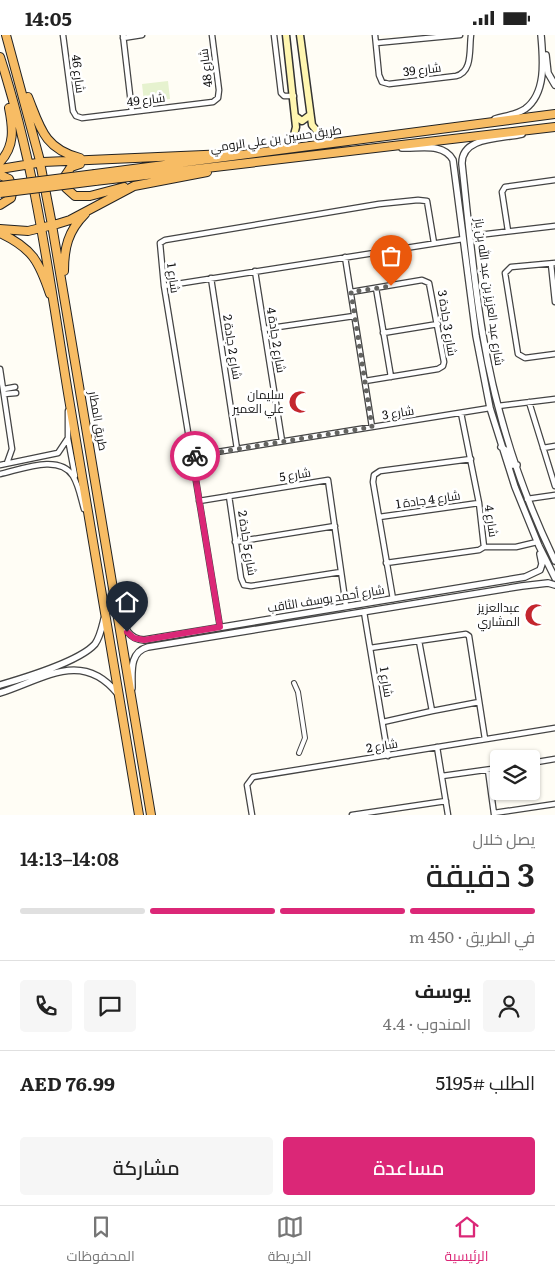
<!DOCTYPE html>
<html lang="ar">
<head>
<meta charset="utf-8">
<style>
	:root { --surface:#fff; --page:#f6f6f6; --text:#222; --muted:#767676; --line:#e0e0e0; --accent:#db2777 }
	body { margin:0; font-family:Literata,Cairo,serif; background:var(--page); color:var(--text); direction:rtl; height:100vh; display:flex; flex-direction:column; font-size:19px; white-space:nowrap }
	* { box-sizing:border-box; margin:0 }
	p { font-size:16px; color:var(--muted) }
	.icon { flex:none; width:28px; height:28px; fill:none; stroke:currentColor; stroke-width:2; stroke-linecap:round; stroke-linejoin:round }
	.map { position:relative; height:780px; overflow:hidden; direction:ltr }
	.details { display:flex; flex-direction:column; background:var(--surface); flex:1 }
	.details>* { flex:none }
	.tools { position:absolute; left:490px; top:715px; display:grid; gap:10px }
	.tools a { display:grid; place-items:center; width:50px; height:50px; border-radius:5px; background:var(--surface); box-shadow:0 1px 4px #0004; font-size:25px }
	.pin { position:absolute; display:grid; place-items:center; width:42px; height:42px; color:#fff; margin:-51px -21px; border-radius:50% 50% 50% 0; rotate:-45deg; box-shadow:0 0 5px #0007 }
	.pin .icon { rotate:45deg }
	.courier { position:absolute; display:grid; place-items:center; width:50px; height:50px; margin:-25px; border:4px solid #db2777; border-radius:50%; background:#fff; color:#222; box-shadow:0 1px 6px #0007 }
	.summary em { font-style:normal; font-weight:600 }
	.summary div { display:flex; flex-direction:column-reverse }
	.summary { display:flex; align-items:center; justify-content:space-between; height:85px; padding:0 20px }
	h1 { font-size:32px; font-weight:600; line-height:38px }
	.bar { display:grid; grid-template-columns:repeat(4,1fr); gap:8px 5px; align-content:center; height:60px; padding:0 20px }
	.bar i { height:6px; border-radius:4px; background:var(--line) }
	.bar .selected { background:var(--accent) }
	.bar p { grid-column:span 4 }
	.line { display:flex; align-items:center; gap:12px; padding:0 20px; border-top:1px solid var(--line) }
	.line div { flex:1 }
	.round { display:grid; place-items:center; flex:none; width:52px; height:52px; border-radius:5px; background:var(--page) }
	.action { display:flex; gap:10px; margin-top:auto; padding:10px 20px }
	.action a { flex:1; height:58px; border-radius:5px; background:var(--accent); color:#fff; font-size:20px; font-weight:600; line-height:58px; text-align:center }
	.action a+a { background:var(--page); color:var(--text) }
	.status { display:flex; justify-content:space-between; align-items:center; height:35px; padding:0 25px; background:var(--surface); direction:ltr }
	.status svg { height:14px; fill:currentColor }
	.dock { display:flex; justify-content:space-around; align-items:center; height:70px; border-top:1px solid var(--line); background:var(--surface); font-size:14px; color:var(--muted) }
	.dock a { display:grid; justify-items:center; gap:2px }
	.dock .selected { color:var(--accent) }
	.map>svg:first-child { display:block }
</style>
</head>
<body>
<div class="status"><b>14:05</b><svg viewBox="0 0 49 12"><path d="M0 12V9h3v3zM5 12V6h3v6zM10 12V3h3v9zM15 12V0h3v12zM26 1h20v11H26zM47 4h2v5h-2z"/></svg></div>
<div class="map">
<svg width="555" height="780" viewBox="0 0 555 780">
	<rect width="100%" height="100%" fill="#fffdf5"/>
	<path fill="#e6f2cf" d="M168,46L170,64L144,67L142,49Z"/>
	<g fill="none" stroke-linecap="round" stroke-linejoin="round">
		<defs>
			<path id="pedestrian" d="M294,648L298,657L305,703L299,718"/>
			<path id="minor" d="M63,0L73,76L76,81L82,83L213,67L218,63L219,55L212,0
				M123,0L132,77
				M274,0L281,58L284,61H294
				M375,0L379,40L382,47L389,49L456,41C473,37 469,14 471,0
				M123,3L142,0
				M376,8L460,0
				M508,196L502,157L505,152L555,145
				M470,201L555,191
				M345,222L372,392
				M555,228L511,232L505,238L518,319L525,323L555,319
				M551,229L555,267
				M255,236L282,406
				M211,243L237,414
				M164,251L463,204
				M376,253L391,342
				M351,257L422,245L429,248L444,327L443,331L438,334L365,346
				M264,294L354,281
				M383,298L438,289
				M0,334L12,414L7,428
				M4,354L15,352
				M4,359L16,358
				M529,367L555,451
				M498,371L555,364
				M68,404L75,441
				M543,413L555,411
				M192,421L490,373
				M0,430L58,418L68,403V376
				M0,439C20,435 59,418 73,441C79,451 81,464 84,474
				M229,461L241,543L244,550L251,551L341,537
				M527,464L555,460
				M199,466L328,445L346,571
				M379,482L479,468
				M235,507L335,491
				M484,512H516L537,507
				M386,528L479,515L484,512L479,468L461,378
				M393,564L373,447L374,440L380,436L471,424
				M364,577L388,721
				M220,592L164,251L160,208L165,205L379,169L418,165L427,166L434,208
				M419,606L432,676L479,667
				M370,613L466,599L469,601L485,704
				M383,687L432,676
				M437,712L448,780
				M531,728L555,724
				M488,735L494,779
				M442,741L499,733
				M494,778L555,769
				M252,780L247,750L253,742L555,693
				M352,780L446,766"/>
			<path id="tertiary" d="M546,20L548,38L555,50
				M495,84C505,81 516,80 525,74C547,58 543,23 541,0
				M522,99C502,104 461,101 462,129C468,184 473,240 482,295C495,375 520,454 555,526
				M402,113C419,114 443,107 453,125L476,301L490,373L515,452L539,511L555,543
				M501,412L507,416L512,430H517
				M119,575C124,589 126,604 144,605L525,542L540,535L542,529L540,519
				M0,650C24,643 79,627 95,609C100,602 102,592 104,584
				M132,653C132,637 129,617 148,612L522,551L548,548L555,550
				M0,658C44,644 82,614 118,659"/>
			<path id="secondary" d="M300,0L312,90L321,101L333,107
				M295,81L302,86L310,80
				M283,114L293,104L296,92L286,0"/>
			<path id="trunk" d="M6,0L39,122L52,190L151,780
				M0,22C36,133 50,249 69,364C91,502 116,641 139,780
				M28,62C40,92 44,114 80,123
				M0,127C15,111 13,93 9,73
				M80,129L71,132L65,141L66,153L75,161H90L124,152
				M0,134L43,127L227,119
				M95,139L555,79
				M0,140L9,144L13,153L11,163L0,170
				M95,146L555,92
				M0,194L28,196L57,189L70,185L134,151L207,137
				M0,198C32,213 39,226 50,259
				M64,236C64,213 68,196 85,179"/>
		</defs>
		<use href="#pedestrian" stroke="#444" stroke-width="6"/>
		<use href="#minor" stroke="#444" stroke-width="7"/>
		<use href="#tertiary" stroke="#444" stroke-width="8"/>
		<use href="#secondary" stroke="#333" stroke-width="9"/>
		<use href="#trunk" stroke="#222" stroke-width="10"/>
		<use href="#pedestrian" stroke="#fff" stroke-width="4"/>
		<use href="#minor" stroke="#fff" stroke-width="4.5"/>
		<use href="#tertiary" stroke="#fff" stroke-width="5.5"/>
		<use href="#secondary" stroke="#fff6b0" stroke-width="6"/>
		<use href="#trunk" stroke="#f7bc64" stroke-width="8"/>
		<defs>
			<path id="trunk-bridge" d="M0,151L95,139
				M0,158L95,146"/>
		</defs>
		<use href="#trunk-bridge" stroke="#222" stroke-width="10" stroke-linecap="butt"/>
		<use href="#trunk-bridge" stroke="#f7bc64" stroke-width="8"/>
	</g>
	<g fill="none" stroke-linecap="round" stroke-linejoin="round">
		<path stroke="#646461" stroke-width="5" stroke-dasharray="0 9" d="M195,421L372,392L351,257L391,251"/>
		<path stroke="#db2777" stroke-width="6" d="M127,597L134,603L144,605L220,592L192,421H195"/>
	</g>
	<defs>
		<symbol id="mosque-bare" viewBox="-9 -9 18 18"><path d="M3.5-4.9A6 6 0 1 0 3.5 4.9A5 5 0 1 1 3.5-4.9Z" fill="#c4262e" stroke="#fff" stroke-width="2.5" paint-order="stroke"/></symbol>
	</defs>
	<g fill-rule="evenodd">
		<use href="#mosque-bare" x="284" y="351" width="32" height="32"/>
		<use href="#mosque-bare" x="520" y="564" width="32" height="32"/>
	</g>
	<g text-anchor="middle" stroke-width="5" stroke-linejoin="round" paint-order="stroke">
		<g font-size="12" fill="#111" stroke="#fff">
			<text transform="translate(206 33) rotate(-97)" y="4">شارع 48</text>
			<text transform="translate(422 35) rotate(-7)" y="4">شارع 39</text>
			<text transform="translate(78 39) rotate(83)" y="4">شارع 46</text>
			<text transform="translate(146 65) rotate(-7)" y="4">شارع 49</text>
			<text transform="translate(276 104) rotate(-8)" y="4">طريق حسين بن علي الرومي</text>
			<text transform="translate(173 243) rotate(82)" y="4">شارع 1</text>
			<text transform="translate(489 257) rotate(82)" y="4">شارع عبد العزيز بن عبد الله بن باز</text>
			<text transform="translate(447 288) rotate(81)" y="4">شارع 3 جادة 3</text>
			<text transform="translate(276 305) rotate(81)" y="4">شارع 2 جادة 4</text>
			<text transform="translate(232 312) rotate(81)" y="4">شارع 2 جادة 2</text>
			<text transform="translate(398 378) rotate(-9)" y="4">شارع 3</text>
			<text transform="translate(98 386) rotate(80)" y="4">طريق المطار</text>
			<text transform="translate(295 440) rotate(-9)" y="4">شارع 5</text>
			<text transform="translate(428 465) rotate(-8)" y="4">شارع 4 جادة 1</text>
			<text transform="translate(491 486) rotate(82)" y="4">شارع 4</text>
			<text transform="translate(247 508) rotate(81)" y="4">شارع 5 جادة 2</text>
			<text transform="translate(326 564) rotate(-9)" y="4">شارع أحمد يوسف الثاقب</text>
			<text transform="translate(386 647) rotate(81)" y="4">شارع 1</text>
			<text transform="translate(382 711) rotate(-9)" y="4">شارع 2</text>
		</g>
		<g font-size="12" fill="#111" stroke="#fff" text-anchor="end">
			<text x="284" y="364">سليمان<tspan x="284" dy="14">علي العمير</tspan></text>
			<text x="520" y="577">عبدالعزيز<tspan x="520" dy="14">المشاري</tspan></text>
		</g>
	</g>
</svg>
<div class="tools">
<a><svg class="icon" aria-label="layers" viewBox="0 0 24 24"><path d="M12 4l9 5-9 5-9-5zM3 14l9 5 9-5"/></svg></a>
</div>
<div class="pin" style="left:391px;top:251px;background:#ea580c"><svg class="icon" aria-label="bag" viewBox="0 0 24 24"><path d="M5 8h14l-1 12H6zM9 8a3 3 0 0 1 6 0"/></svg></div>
<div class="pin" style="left:127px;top:597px;background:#1f2937"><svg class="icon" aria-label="home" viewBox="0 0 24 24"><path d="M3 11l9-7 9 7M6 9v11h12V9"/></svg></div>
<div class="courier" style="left:195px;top:421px"><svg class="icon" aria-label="bike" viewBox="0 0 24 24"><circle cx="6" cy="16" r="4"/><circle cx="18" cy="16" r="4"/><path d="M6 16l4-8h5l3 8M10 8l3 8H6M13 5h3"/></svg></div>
</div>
<section class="details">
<div class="summary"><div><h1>3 دقيقة</h1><p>يصل خلال</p></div><em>14:08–14:13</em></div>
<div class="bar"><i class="selected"></i><i class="selected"></i><i class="selected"></i><i></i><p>في الطريق · 450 m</p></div>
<div class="line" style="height:90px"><a class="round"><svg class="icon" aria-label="person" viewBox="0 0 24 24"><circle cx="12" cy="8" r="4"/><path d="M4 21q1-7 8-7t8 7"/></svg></a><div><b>يوسف</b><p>المندوب · 4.4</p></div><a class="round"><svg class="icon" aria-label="chat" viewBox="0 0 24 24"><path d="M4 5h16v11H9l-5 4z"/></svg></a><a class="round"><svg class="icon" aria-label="phone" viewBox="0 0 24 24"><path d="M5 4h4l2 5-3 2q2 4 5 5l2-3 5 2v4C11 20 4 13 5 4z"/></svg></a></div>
<div class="line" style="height:65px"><div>الطلب #5195</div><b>AED 76.99</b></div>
<div class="action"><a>مساعدة</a><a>مشاركة</a></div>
</section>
<nav class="dock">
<a class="selected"><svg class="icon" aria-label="home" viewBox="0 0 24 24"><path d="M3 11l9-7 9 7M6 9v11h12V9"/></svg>الرئيسية</a>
<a><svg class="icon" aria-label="map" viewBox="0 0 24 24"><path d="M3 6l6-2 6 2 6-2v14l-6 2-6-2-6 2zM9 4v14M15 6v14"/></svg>الخريطة</a>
<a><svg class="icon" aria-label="saved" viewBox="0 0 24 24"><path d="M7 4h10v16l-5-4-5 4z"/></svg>المحفوظات</a>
</nav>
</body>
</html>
